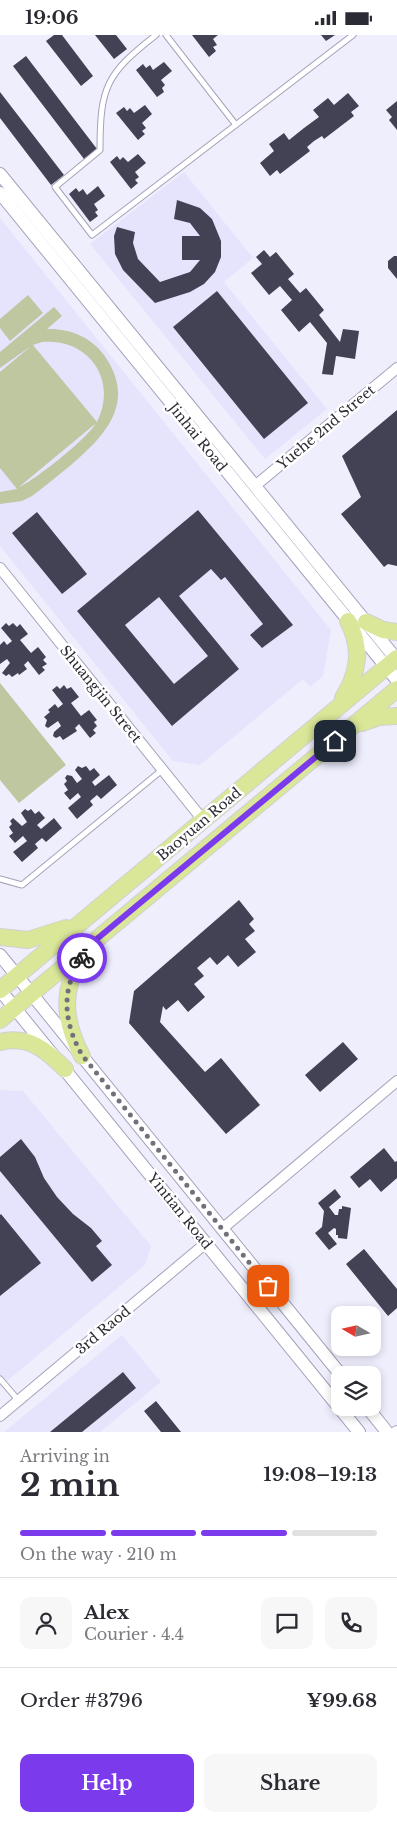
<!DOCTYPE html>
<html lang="en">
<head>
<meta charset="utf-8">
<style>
	:root { --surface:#fff; --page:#f7f7f7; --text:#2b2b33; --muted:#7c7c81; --line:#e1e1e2; --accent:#7c3aed }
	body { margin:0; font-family:"Libre Baskerville",serif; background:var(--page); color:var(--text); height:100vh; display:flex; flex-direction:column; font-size:19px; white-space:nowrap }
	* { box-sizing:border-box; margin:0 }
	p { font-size:16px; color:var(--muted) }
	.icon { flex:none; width:28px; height:28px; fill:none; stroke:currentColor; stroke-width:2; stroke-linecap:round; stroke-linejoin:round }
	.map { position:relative; height:1397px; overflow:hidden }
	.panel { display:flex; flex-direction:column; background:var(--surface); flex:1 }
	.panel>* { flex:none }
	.needle { width:32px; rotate:279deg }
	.buttons { position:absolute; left:331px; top:1271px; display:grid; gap:10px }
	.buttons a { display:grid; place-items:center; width:50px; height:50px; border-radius:10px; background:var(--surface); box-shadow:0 2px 8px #0003; font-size:25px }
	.pin { position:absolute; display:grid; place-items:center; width:42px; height:42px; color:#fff; margin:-21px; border-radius:10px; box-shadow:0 2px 8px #0006 }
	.courier { position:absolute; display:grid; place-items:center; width:50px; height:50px; margin:-25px; border:4px solid #7c3aed; border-radius:50%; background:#fff; color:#222; box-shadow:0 1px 6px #0007 }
	.head em { font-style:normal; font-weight:800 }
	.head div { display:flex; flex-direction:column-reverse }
	.head { display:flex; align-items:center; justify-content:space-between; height:85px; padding:0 20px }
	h1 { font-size:32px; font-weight:800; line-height:38px }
	.bar { display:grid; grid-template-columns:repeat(4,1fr); gap:8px 5px; align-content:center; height:60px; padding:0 20px }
	.bar i { height:6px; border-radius:4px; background:var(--line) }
	.bar .active { background:var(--accent) }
	.bar p { grid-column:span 4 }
	.line { display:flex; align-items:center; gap:12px; padding:0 20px; border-top:1px solid var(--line) }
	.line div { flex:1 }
	.round { display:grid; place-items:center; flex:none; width:52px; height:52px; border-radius:10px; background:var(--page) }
	.action { display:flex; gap:10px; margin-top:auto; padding:10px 20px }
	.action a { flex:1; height:58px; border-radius:10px; background:var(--accent); color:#fff; font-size:20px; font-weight:800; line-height:58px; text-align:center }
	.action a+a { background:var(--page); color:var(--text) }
	.status { display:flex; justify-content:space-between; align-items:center; height:35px; padding:0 25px; background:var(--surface); direction:ltr }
	.status svg { height:14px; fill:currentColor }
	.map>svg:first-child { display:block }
</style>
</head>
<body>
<div class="status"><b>19:06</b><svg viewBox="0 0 49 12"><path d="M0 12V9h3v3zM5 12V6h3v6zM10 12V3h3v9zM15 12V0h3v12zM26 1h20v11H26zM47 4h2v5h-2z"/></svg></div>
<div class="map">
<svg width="397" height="1397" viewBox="0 0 397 1397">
	<rect width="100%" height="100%" fill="#efeefd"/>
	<path fill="#e6e3fd" d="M184,137L253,223L224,247L327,374L265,424L90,209Z
		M0,183L331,595L323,641L310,652L303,644L200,730L173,726L0,511Z
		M0,1055L23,1056L151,1211L145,1230L0,1352Z
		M122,1300L161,1347L100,1397H4Z"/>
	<path fill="#bfc7a1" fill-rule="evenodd" d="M28,260L43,278L10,306L0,293V284Z
		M54,272L62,281L47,294C69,293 91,302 104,320C137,367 106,400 71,430C58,440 46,451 32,461L22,466L0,469V457L17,454L0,433V337L31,311L0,333V317ZM42,307C89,303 118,345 97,387L33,310ZM95,389C90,401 33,447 19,452Z
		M0,648L66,730L19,768L0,745Z"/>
	<path fill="#434154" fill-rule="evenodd" d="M54,0H62L93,41L81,51L46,6Z
		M95,0H116L127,14L114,24Z
		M192,0H218L213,4L217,10L213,12L216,16L209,22Z
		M321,0H335L326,6Z
		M26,21L97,114L84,124L13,31Z
		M164,27L172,36L161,45L165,50L162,53L164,57L157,62L136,35L143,29L146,33L150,30L153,35Z
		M0,57L64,140L51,150L0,83Z
		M348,58L359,71L351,77L354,81L324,104L322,101L314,106L307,112L310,116L280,139L277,135L270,141L260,128L274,116L269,109L284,98L289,105L304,93L319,82L313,75L328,63L334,70Z
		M397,66V95L389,85L392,82L386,75Z
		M145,70L152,79L142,88L146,93L142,96L145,99L138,105L116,78L124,72L127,76L130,73L134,78Z
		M138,119L146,128L135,137L139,142L135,145L138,148L131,154L110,127L117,121L120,125L123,122L128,127Z
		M98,151L105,161L94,169L98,175L95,177L98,181L90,187L69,159L76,153L79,157L83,154L87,160Z
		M177,165L200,173L212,184L221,206V222L215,237L204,249L190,257L155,268L123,235L115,219L114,201L117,192L135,197L133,208L138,224L160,247L190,237L200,225H182V201H200L190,188L174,184Z
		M264,215L270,222L276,217L294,239L288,244L300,258L306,253L324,275L319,280L340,307L343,294L359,296L355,324L336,321L333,340L322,339L327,308L310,287L299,297L281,275L292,265L280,251L269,260L251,238L262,229L256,222Z
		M394,221H397V244L388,233V226Z
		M217,256L308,368L264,404L173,292Z
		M397,375V531L388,529L384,532L341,479L361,462L342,421Z
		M198,475L293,590L262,613L250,600L263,589L225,542L221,545L211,534L179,561L239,634L172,691L77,576ZM159,562L208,621L174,649L125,590Z
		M37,477L87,539L62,559L12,498Z
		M6,588L9,591L13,588L17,592L20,589L28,599L20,605L31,618L38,612L46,622L43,625L47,629L42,632L45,635L39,640L28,626L24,630L27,634L19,640L18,638L12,642L9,639L6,641L2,638L10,628L7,624L0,629V610L4,606L7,610L12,606L1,593Z
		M64,650L67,654L71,652L79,662L71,668L81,681L89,675L97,685L94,687L97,691L93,695L96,698L90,703L79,689L75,693L77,696L63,705L60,701L56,703L53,701L54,697L61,691L58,686L48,693L45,691L47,685L44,682L50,677L48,675L55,669L58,673L63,669L52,655L57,651L60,654Z
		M78,731L82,733L86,731L90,736L94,733L100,740L92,747L95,751L109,740L117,750L101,764L97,760L90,766L93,770L77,784L68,773L81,762L78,758L70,765L64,758L68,755L64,749L67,746L65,743L67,740L72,741L77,748L82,744L75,735Z
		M25,774L28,776L31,774L35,779L39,776L45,783L37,790L41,794L54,783L62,793L46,807L42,803L35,809L38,813L22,827L13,817L27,806L23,801L15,808L9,801L13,798L9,792L12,789L10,786L13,783L22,791L27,787L21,778Z
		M239,865L254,884L249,889L255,896L245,904L256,917L238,932L228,920L217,930L210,922L197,933L204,941L194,949L205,962L188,977L178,965L166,975L163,971L160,987L205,1037L221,1023L260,1070L226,1099L129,988L134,956Z
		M343,1007L358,1024L320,1057L305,1040Z
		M21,1104L35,1122L44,1143L57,1162L73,1179L91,1193L102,1206L96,1211L112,1230L92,1247L0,1136V1122Z
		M384,1113L395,1127L397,1126V1143L381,1157L370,1144L359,1153L350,1142Z
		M335,1154L341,1162L329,1172L335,1180H338L339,1174H342V1171L351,1173L347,1204L338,1203V1200H336V1194L334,1193L328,1198L337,1209L329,1215L315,1198L322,1192L324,1176L318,1168Z
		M1,1179L41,1228L0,1261V1180Z
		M364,1214L397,1254V1273L388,1281L346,1229Z
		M123,1337L136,1353L82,1397H50Z
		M156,1366L181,1397H161L144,1376Z"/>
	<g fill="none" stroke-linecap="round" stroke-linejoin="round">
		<defs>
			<path id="service" d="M156,0C106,39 100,52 100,115L55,152L92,200L353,0
				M166,0L236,90
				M0,844L22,850L162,735
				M0,1344L19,1366"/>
			<path id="minor" d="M255,451L397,333
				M0,533L203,785
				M222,1194L397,1046
				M0,1381L206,1208
				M395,1397L397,1396"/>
			<path id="tertiary" d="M0,139L397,625
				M0,158L397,645
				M0,920L341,1340
				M0,955L359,1397
				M367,1372L387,1397"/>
			<path id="primary" d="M366,587L383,595L397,597
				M343,663C359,637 362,613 348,586
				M362,688L379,682L397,681
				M0,902L28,905L66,893
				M0,955L397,623
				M0,985L397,654
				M0,1007C29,1000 46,1015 65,1034
				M82,1021C64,987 60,954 83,922"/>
		</defs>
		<use href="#service" stroke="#a5a2b9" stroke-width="7"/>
		<use href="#minor" stroke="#a5a2b9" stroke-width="12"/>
		<use href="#tertiary" stroke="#a5a2b9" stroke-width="14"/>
		<use href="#primary" stroke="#d1d1d3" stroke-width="18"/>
		<use href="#service" stroke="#fff" stroke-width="5"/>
		<use href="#minor" stroke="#fff" stroke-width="10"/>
		<use href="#tertiary" stroke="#fff" stroke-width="12"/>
		<use href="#primary" stroke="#dae698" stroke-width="16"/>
	</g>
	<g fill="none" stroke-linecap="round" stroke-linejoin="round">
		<path stroke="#71707b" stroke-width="5" stroke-dasharray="0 9" d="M82,923C60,955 64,988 82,1020L268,1251"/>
		<path stroke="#7c3aed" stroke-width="6" d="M82,923L92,908L335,706"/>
	</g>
	<g text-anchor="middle" stroke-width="5" stroke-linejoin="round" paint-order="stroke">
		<g font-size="14" fill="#2d2c35" stroke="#fff">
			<text transform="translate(326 392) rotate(-40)" y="5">Yuehe 2nd Street</text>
			<text transform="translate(198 402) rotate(51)" y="5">Jinhai Road</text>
			<text transform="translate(101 659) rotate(51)" y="5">Shuangjin Street</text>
			<text transform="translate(199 789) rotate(-40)" y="5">Baoyuan Road</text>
			<text transform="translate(180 1176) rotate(51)" y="5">Yintian Road</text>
			<text transform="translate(103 1295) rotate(-40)" y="5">3rd Raod</text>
		</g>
	</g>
</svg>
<div class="buttons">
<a><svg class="needle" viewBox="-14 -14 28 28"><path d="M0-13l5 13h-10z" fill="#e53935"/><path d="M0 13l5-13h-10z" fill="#7c7c81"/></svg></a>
<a><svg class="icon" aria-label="layers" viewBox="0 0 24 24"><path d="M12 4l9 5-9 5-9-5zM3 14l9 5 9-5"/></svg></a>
</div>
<div class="pin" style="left:268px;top:1251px;background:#ea580c"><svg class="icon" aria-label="bag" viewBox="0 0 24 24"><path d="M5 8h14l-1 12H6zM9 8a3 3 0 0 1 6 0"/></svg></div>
<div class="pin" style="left:335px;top:706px;background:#1f2937"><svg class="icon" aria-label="home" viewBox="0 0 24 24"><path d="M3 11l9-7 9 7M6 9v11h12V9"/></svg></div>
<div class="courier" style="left:82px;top:923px"><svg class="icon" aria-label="bike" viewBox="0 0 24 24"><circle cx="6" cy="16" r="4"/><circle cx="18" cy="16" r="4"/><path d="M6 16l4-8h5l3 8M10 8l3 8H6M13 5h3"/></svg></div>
</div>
<section class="panel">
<div class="head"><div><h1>2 min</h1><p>Arriving in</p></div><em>19:08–19:13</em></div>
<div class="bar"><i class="active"></i><i class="active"></i><i class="active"></i><i></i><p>On the way · 210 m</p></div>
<div class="line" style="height:90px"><a class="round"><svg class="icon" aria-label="person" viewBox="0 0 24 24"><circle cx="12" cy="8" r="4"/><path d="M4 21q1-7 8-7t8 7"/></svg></a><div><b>Alex</b><p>Courier · 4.4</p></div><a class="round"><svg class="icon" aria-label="chat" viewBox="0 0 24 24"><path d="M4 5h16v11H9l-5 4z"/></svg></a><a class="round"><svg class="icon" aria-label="phone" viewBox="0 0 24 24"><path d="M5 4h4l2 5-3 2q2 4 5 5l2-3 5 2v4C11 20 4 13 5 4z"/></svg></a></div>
<div class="line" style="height:65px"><div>Order #3796</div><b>¥99.68</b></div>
<div class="action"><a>Help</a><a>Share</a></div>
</section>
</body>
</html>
